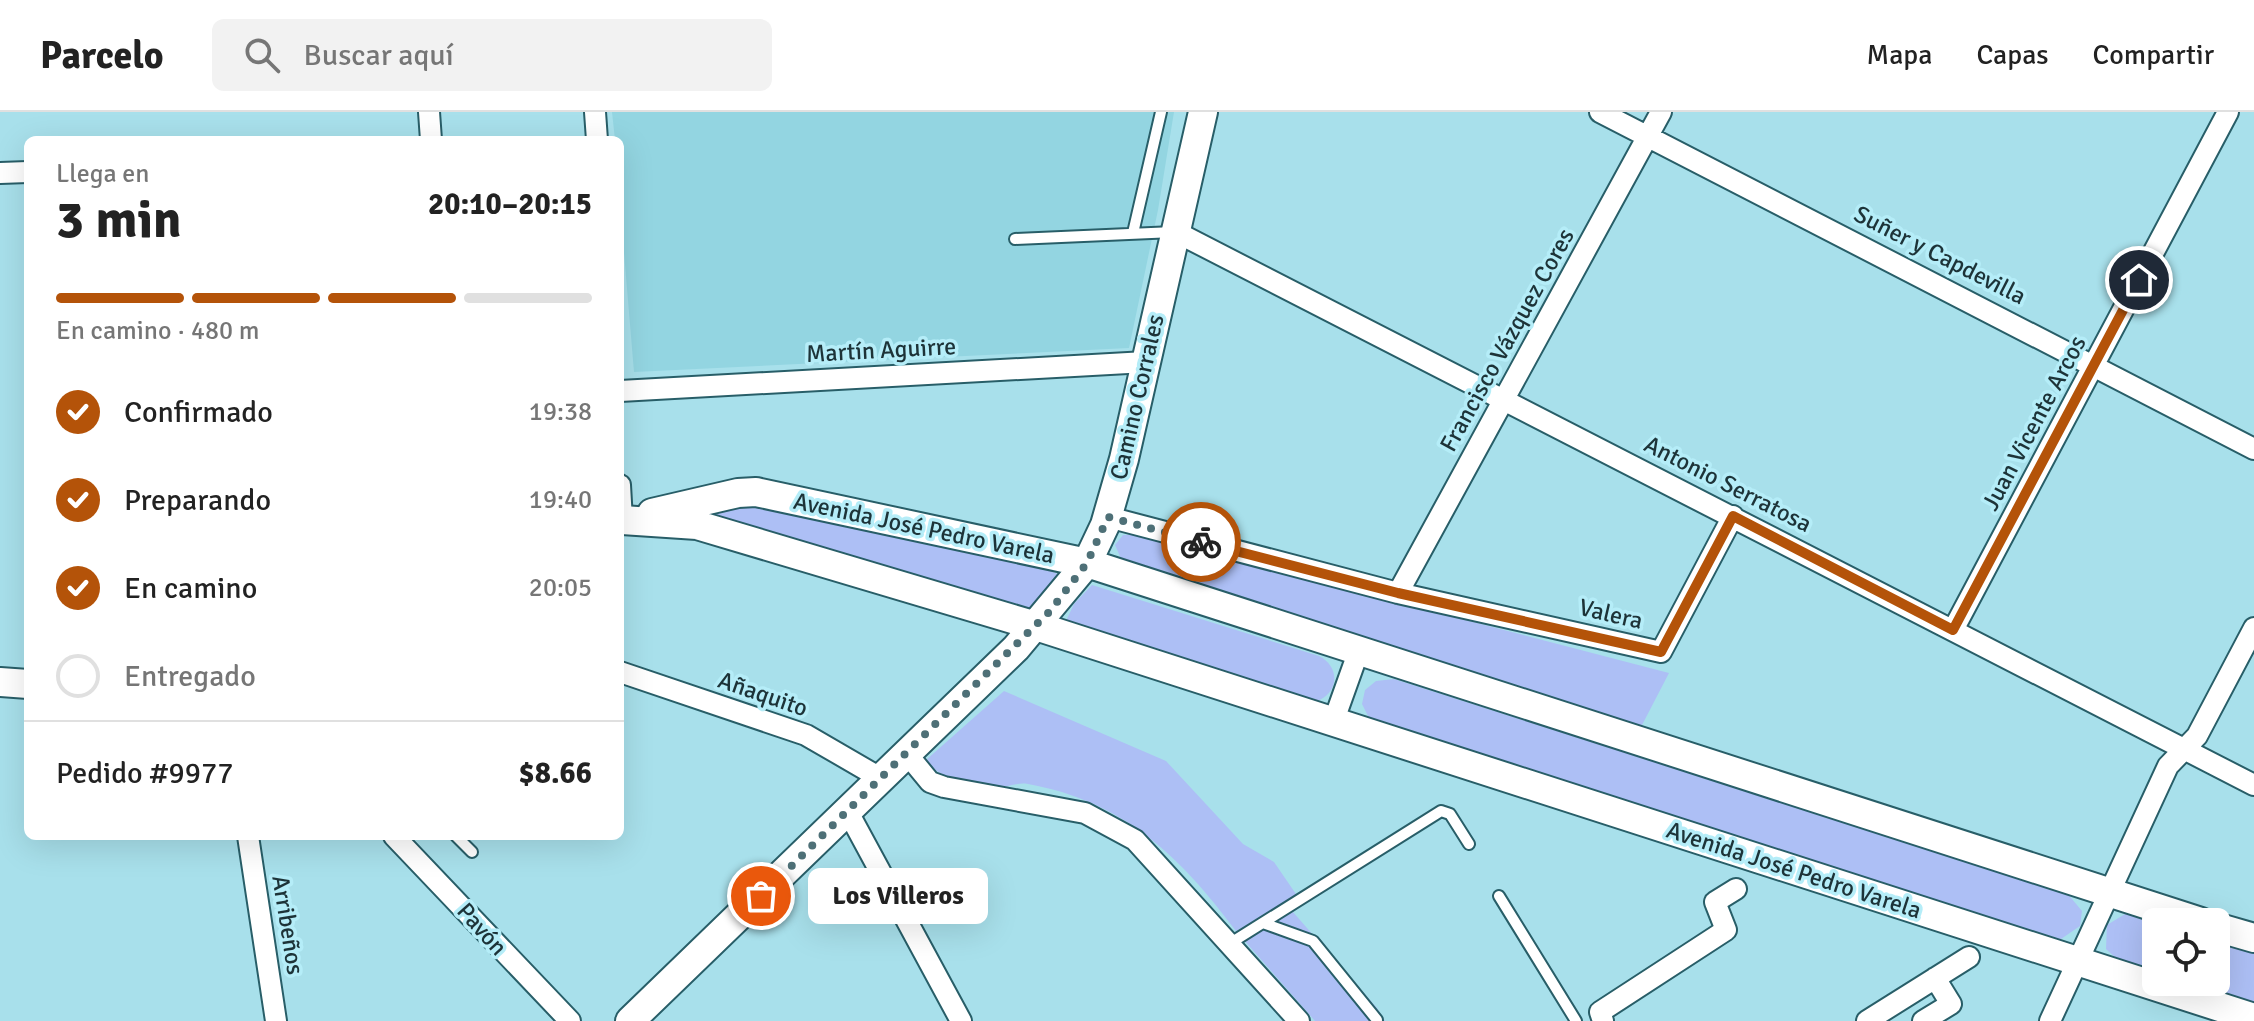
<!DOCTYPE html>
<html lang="es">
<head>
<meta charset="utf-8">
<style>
	:root { --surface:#fff; --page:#f2f2f2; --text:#222; --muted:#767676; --line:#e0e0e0; --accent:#b45309 }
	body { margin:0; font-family:Signika,sans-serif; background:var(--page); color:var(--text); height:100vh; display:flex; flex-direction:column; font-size:30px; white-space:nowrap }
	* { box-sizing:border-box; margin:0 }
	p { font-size:26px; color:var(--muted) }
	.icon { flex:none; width:44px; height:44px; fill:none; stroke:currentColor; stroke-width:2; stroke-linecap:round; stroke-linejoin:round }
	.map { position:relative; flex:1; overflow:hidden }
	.drawer { position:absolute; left:24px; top:24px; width:600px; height:704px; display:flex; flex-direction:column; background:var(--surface); border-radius:12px; box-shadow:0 8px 32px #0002 }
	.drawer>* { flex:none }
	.tools { position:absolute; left:2142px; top:796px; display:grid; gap:16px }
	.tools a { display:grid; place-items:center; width:88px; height:88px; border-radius:12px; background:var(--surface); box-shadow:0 8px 32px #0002; font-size:40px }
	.pin { position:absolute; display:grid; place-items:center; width:68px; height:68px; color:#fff; margin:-34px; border:4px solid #fff; border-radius:50%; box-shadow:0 2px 8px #0007 }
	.courier { position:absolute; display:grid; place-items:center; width:80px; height:80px; margin:-40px; border:6px solid #b45309; border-radius:50%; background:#fff; color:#222; box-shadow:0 2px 10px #0007 }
	.bubble { position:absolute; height:56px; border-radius:12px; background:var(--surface); box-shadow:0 8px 32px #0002; font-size:26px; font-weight:700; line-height:56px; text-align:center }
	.summary em { font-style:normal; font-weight:700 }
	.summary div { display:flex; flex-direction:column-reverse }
	.summary { display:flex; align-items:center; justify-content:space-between; height:136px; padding:0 32px }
	h1 { font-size:52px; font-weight:700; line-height:60px }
	.bar { display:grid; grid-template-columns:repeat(4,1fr); gap:12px 8px; align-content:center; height:96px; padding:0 32px }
	.bar i { height:10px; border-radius:6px; background:var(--line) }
	.bar .on { background:var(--accent) }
	.bar p { grid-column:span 4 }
	.line { display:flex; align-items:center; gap:20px; padding:0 32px; border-top:2px solid var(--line) }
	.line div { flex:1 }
	ol { padding:0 32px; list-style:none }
	li { display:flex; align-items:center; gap:24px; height:88px }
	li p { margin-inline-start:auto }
	li .icon { padding:8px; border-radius:50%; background:var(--accent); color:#fff; stroke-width:4 }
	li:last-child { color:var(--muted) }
	li i { width:44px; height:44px; border:4px solid var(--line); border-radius:50% }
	header { display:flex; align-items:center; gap:48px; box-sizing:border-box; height:112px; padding:0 40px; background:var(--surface); border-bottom:2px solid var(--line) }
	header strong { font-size:38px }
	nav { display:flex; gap:44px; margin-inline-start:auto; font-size:28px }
	.search { width:560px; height:72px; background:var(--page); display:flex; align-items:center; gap:20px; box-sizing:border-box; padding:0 28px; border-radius:12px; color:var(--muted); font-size:30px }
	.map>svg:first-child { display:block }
</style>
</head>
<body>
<header>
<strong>Parcelo</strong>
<div class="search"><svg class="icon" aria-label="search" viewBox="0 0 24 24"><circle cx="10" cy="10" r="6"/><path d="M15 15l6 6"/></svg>Buscar aquí</div>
<nav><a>Mapa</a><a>Capas</a><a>Compartir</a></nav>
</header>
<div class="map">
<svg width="2254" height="909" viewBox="0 0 2254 909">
	<rect width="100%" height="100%" fill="#a8e0eb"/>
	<path fill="#93d5e1" d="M612,0H1174L1158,98L1129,236L634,260L620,93V28H615Z"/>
	<path fill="#adbff5" d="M712,394H767L1049,458L1062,464L1037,503L699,407Z
		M1123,423H1140L1669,561L1641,615L1122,449L1115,433Z
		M1092,473L1319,544C1341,555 1339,582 1315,590L1065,511L1074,492Z
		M1394,567L2067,781L2082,799L2080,814L2061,827H2050L1370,608L1362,592L1365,578L1376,569Z
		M1004,579L1166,649L1243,732L1274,750L1298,785L1236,819C1180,744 1123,689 1028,672C1018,670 1008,675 998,675C976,673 939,669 926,648Z
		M1293,800L1377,896L1385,909H1315L1243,827Z
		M2125,802L2156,810V860L2118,848L2106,837L2107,813Z
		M2216,828L2254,840V892L2186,870H2216Z"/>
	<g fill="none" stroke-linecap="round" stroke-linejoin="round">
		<defs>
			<path id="lane" d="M1133,121L1161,0
				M1015,127L1174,120
				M456,724L472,740
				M1499,784L1576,909
				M1263,811L1313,829L1377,908
				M1229,832L1441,699L1450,702L1469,732"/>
			<path id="street" d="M429,0L431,28
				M595,0L597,28
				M1600,0L2254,337
				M0,61L28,60
				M1176,120L2254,673
				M620,279L1146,250
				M620,373L622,408
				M1108,405L1398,481L1661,540L1733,404
				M1398,481L1661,0
				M1953,518L2228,0
				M620,560L806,623L882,667
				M1334,608L1359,538
				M907,642L930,670L944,675L1085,701L1135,728L1299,909
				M848,700L961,909
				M248,724L276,909
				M394,724L570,909
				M1603,909L1600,900L1726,818L1715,790L1736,777
				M1867,909L1969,845
				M1923,909L1951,892L1935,866
				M2050,909L2168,654L2197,624L2254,516"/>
			<path id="secondary" d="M652,401L738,381L756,380L1087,451L2201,810
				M622,408L697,413L1036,514L2254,906
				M0,570L28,572
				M2216,815L2254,826
				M630,909L1016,536L1087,451L1105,413L1124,347L1203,0"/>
		</defs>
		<use href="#lane" stroke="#285e68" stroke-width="14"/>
		<use href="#street" stroke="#285e68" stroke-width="24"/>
		<use href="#secondary" stroke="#285e68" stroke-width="32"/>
		<use href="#lane" stroke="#fff" stroke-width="10"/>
		<use href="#street" stroke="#fff" stroke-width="20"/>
		<use href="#secondary" stroke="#fff" stroke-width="28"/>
	</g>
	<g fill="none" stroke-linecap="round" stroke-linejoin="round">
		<path stroke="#4e7077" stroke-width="8" stroke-dasharray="0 14.4" d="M761,784L1050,499L1087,451L1108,405L1201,430"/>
		<path stroke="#b45309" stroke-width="10" d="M1201,430L1398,481L1661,540L1733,404L1953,518L2139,168"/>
	</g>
	<g text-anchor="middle" stroke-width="7" stroke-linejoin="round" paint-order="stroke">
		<g font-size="24" fill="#1d3338" stroke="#b5edf8">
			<text transform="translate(1940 143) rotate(27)" y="8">Suñer y Capdevilla</text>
			<text transform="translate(1507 228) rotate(-61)" y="8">Francisco Vázquez Cores</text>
			<text transform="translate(881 238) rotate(-3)" y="8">Martín Aguirre</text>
			<text transform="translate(1137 285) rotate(-77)" y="8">Camino Corrales</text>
			<text transform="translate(2034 311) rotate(-62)" y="8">Juan Vicente Arcos</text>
			<text transform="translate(1728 372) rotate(27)" y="8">Antonio Serratosa</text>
			<text transform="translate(924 416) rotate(12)" y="8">Avenida José Pedro Varela</text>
			<text transform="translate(1611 502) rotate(13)" y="8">Valera</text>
			<text transform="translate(763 582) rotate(19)" y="8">Añaquito</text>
			<text transform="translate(1794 758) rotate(18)" y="8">Avenida José Pedro Varela</text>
			<text transform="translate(288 813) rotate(81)" y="8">Arribeños</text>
			<text transform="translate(482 817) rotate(48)" y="8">Pavón</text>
		</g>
	</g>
</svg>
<div class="tools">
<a><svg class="icon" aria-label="locate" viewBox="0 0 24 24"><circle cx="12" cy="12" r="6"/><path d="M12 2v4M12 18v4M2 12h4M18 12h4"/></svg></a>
</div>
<div class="pin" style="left:761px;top:784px;background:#ea580c"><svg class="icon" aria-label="bag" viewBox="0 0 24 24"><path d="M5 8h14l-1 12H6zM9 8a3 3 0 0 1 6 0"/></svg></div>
<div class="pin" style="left:2139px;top:168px;background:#1f2937"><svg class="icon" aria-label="home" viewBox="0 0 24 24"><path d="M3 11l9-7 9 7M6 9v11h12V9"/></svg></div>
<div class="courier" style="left:1201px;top:430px"><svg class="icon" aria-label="bike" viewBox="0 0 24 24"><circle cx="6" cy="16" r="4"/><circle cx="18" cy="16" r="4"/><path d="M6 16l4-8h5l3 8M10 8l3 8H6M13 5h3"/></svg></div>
<div class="bubble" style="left:808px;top:756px;width:180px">Los Villeros</div>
<section class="drawer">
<div class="summary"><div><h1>3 min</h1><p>Llega en</p></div><em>20:10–20:15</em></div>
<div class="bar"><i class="on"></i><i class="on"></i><i class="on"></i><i></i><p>En camino · 480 m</p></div>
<ol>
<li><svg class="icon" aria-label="check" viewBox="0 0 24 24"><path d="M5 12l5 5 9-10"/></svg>Confirmado<p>19:38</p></li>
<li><svg class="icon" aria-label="check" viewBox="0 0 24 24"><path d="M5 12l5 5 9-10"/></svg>Preparando<p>19:40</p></li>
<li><svg class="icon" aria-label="check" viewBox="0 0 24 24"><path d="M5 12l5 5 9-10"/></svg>En camino<p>20:05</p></li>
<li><i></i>Entregado</li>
</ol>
<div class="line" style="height:104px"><div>Pedido #9977</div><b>$8.66</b></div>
</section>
</div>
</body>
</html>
